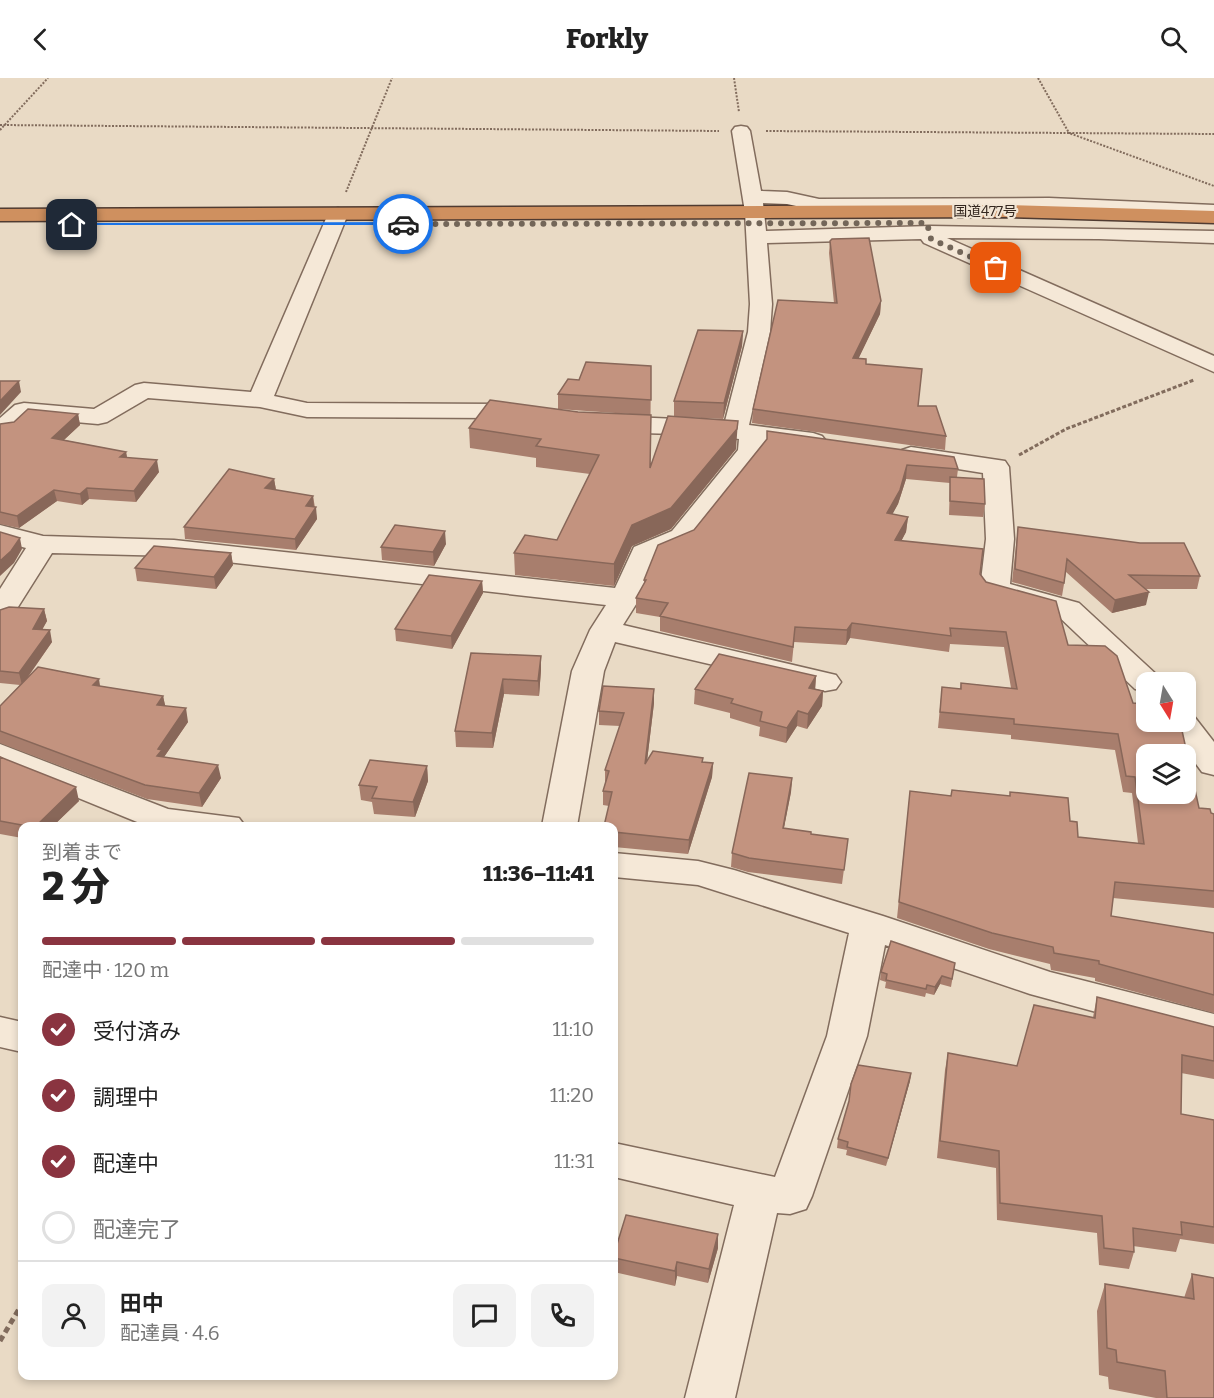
<!DOCTYPE html>
<html lang="ja">
<head>
<meta charset="utf-8">
<style>
	:root { --surface:#fff; --page:#f2f2f2; --text:#222; --muted:#767676; --line:#e0e0e0; --accent:#8a3440 }
	body { margin:0; font-family:Bitter,"Noto Sans JP",serif; background:var(--page); color:var(--text); height:100vh; display:flex; flex-direction:column; font-size:22px; white-space:nowrap }
	* { box-sizing:border-box; margin:0 }
	p { font-size:20px; color:var(--muted) }
	.icon { flex:none; width:33px; height:33px; fill:none; stroke:currentColor; stroke-width:2; stroke-linecap:round; stroke-linejoin:round }
	.map { position:relative; flex:1; overflow:hidden }
	.details { position:absolute; left:18px; top:744px; width:600px; height:558px; display:flex; flex-direction:column; background:var(--surface); border-radius:12px; box-shadow:0 3px 9px #0003 }
	.details>* { flex:none }
	.needle { width:39px; rotate:169deg }
	.buttons { position:absolute; left:1136px; top:594px; display:grid; gap:12px }
	.buttons a { display:grid; place-items:center; width:60px; height:60px; border-radius:12px; background:var(--surface); box-shadow:0 3px 9px #0003; font-size:30px }
	.pin { position:absolute; display:grid; place-items:center; width:51px; height:51px; color:#fff; margin:-26px; border-radius:12px; box-shadow:0 3px 9px #0006 }
	.courier { position:absolute; display:grid; place-items:center; width:60px; height:60px; margin:-30px; border:4px solid #1a73e8; border-radius:50%; background:#fff; color:#222; box-shadow:0 2px 8px #0007 }
	.head em { font-style:normal; font-weight:800 }
	.head div { display:flex; flex-direction:column-reverse }
	.head { display:flex; align-items:center; justify-content:space-between; height:102px; padding:0 24px }
	h1 { font-size:39px; font-weight:800; line-height:45px }
	.bar { display:grid; grid-template-columns:repeat(4,1fr); gap:9px 6px; align-content:center; height:72px; padding:0 24px }
	.bar i { height:8px; border-radius:4px; background:var(--line) }
	.bar .active { background:var(--accent) }
	.bar p { grid-column:span 4 }
	.line { display:flex; align-items:center; gap:15px; padding:0 24px; border-top:2px solid var(--line) }
	.line div { flex:1 }
	.round { display:grid; place-items:center; flex:none; width:63px; height:63px; border-radius:12px; background:var(--page) }
	ol { padding:0 24px; list-style:none }
	li { display:flex; align-items:center; gap:18px; height:66px }
	li p { margin-inline-start:auto }
	li .icon { padding:6px; border-radius:50%; background:var(--accent); color:#fff; stroke-width:4 }
	li:last-child { color:var(--muted) }
	li i { width:33px; height:33px; border:3px solid var(--line); border-radius:50% }
	header { display:flex; justify-content:space-between; align-items:center; height:78px; padding:0 24px; background:var(--surface); font-size:27px; font-weight:800 }
	.map>svg:first-child { display:block }
</style>
</head>
<body>
<header><svg class="icon" aria-label="back" viewBox="0 0 24 24"><path d="M15 5l-7 7 7 7"/></svg>Forkly<svg class="icon" aria-label="search" viewBox="0 0 24 24"><circle cx="10" cy="10" r="6"/><path d="M15 15l6 6"/></svg></header>
<div class="map">
<svg width="1214" height="1320" viewBox="0 0 1214 1320">
	<rect width="100%" height="100%" fill="#e9dac5"/>
	<g fill="none" stroke-linecap="round" stroke-linejoin="round">
		<defs>
			<path id="street" d="M741,48L747,49L750,53L761,113L787,114L819,121L1049,120L1214,127V139L1049,132L819,133L787,126L763,125L766,153L930,148L1214,153V165L1099,161L947,160L1214,278V294L924,165L921,161L767,165L772,226L770,254L749,347L813,355L822,358L826,363L822,368L813,371L764,364V373L760,378L692,465L656,480L640,520L623,547L836,597L841,604L836,611L825,613L615,564L604,593L577,748H542L572,593L590,552L606,527L174,478L52,475L11,540L0,543V511L26,470L0,463V447L43,458L174,462L615,510L634,469L672,453L738,372L739,361L710,357L607,354L598,351L594,346L598,341L607,338L725,343L748,254L750,226L745,134L732,53L735,49Z
				M338,130L345,132L348,136L274,318L307,325L499,326L535,332L538,337L535,342L526,344L499,340L307,339L260,329L148,320L107,344L98,346L30,340L16,353L0,356V340L15,327L24,325L94,331L135,307L144,305L251,314L328,136L331,132Z
				M911,369L1005,383L1009,389L1014,461L1010,506L1079,525L1157,597L1161,604H1146V613L1135,611L1057,537L985,517L980,511L986,461L983,395L902,382L898,377L902,372Z
				M1185,635L1193,637L1214,664V697L1202,694L1165,644H1185Z
				M0,666L168,731L239,740L245,748H147L0,688Z
				M614,775L698,783L734,792L883,838L1050,894L1214,936V966L1030,916L885,867L867,958L812,1118L806,1131L790,1136L777,1135L735,1320H685L734,1127L614,1099V1065L775,1099L827,958L849,855L698,807L614,799Z
				M0,939L22,944V974L0,969Z"/>
			<path id="highway" d="M1007,127L1214,133V145L1007,139L0,143V131Z"/>
		</defs>
		<use href="#street" stroke="#826c5d" stroke-width="3"/>
		<use href="#highway" stroke="#503b31" stroke-width="3"/>
		<path stroke="#826c5d" stroke-width="2" stroke-dasharray="2 1.5" stroke-linecap="butt" d="M734,0L739,34
			M1038,0L1069,55L1214,56
			M0,47L719,53
			M0,52L48,0
			M766,53L1069,55L1214,108
			M346,114L392,0"/>
		<path stroke="#826c5d" stroke-width="3" stroke-dasharray="4 2" stroke-linecap="butt" d="M1019,377L1066,351L1194,302"/>
		<path stroke="#826c5d" stroke-width="5" stroke-dasharray="6 4" stroke-linecap="butt" d="M0,1263L22,1226"/>
		<use href="#street" fill="#f5e8d7" fill-rule="evenodd"/>
		<use href="#highway" fill="#cf905f" fill-rule="evenodd"/>
	</g>
	<path fill="#a87e6d" d="M830,163L881,223L880,236L858,281L918,328L946,358L945,372L752,345L753,331L834,225L829,175Z
		M743,253L742,268L723,341L681,339L736,371L671,451L632,468L614,508L515,497L514,475L557,462L590,396L536,389V380L470,370L469,350L578,334L644,337L558,331V316L579,302L651,288L650,390L674,338V323Z
		M78,336L80,347L64,362L126,374L127,380L159,394L136,424L89,421L82,427L57,423L19,450L0,446V346Z
		M767,361L958,391L957,399L985,426L983,439L949,437L950,405L906,401L898,426L892,436L908,439L906,454L901,463L980,496L986,504L1068,567L1133,625L1199,730L1211,735L1214,736V830L1113,820L1111,838L1214,855V935L1095,903V900L1051,892L1050,886L989,871L897,840L910,713L1070,743L1078,759L1138,765L1132,715L1123,714L1115,672L1011,661V657L938,650L942,609L960,611L961,605L1011,610L1004,569L950,566L949,574L850,560L846,567L794,564L792,584L660,553V539L636,535V520L644,506V502L694,452Z
		M274,401L276,412L313,418L317,441L296,472L185,461L184,449Z
		M1018,449L1200,498L1197,511H1145L1146,527L1112,535L1066,494L1062,518L1012,504Z
		M446,466L434,488L382,482L381,469Z
		M231,475L233,487L216,511L137,503L135,490Z
		M482,503L483,515L452,571L396,563L395,551Z
		M44,531L47,543L42,551L52,564L28,599L100,608L163,618L165,628L188,644L164,679L221,700L202,729L147,721L0,665V628L20,607L0,605V532Z
		M471,575L541,578V592L539,618L504,616L493,670L456,669L455,653Z
		M816,598L815,611L823,613L822,628L807,651L797,648L786,665L759,658L760,649L730,640V635L694,626L695,611Z
		M654,611V625L647,683L703,680V684L713,685L712,699L688,776L614,769V748L609,728L603,727V713L605,706V692L620,648L599,647V633Z
		M0,678L79,723L53,748H22V760L0,756Z
		M427,688L428,703L415,739L374,736L372,724L361,722L359,707Z
		M792,700L791,714L784,750L811,756L848,761L842,806L748,794L731,789L732,775Z
		M955,885L951,909L940,906L934,917L926,915L925,919L885,910L886,904L880,902L881,894Z
		M1097,919L1214,949V1001L1181,995V1036L1214,1042V1166L1180,1161L1176,1174L1133,1168L1134,1174L1129,1191L1099,1187L1097,1155L997,1142L996,1090L937,1080L945,992L948,975L1017,988L1093,939Z
		M911,995L910,1003L886,1088L846,1077L847,1072L837,1070L838,1061Z
		M718,1170L708,1205L677,1198L675,1208L614,1194V1176Z
		M1192,1196L1214,1320H1156L1109,1311L1108,1299L1099,1297L1097,1233L1105,1206L1184,1220Z"/>
	<path fill="#886759" d="M881,223L880,236L852,294L853,280Z
		M743,253L742,268L723,341L724,325Z
		M19,303L21,314L0,337V323Z
		M78,336L80,347L54,371L52,360Z
		M738,343L736,371L671,451L632,468L614,508V486L632,447Z
		M126,374L128,385L120,379Z
		M157,382L159,394L136,424L134,413Z
		M907,387L906,401L898,426L885,450L887,435Z
		M274,401L276,412L265,410Z
		M87,410L89,421L82,427L80,416Z
		M54,412L57,423L19,450L17,438Z
		M313,418L314,430L306,428Z
		M316,429L317,441L296,472L295,461Z
		M908,439L906,454L894,477L895,462Z
		M445,453L446,466L434,488L433,474Z
		M20,460L22,471L14,485L0,498V483Z
		M231,475L233,487L216,511L214,499Z
		M482,503L483,515L452,571L451,558Z
		M1149,514L1146,527L1112,535L1115,522Z
		M44,531L47,543L36,563L33,551Z
		M852,545L850,560L846,567L847,552Z
		M50,552L52,564L22,607L19,595Z
		M541,578V592L539,618L538,603Z
		M816,598L815,613L809,610Z
		M99,601L101,614L93,607Z
		M503,601L504,616L493,670L492,655Z
		M654,611V625L645,700V686Z
		M823,613L822,628L807,651L808,636Z
		M163,618L166,631L157,627Z
		M186,630L188,644L164,679L157,678L158,671Z
		M798,633L797,648L786,665L787,650Z
		M713,685L712,699L688,776L689,762Z
		M218,687L221,700L202,729L199,715Z
		M427,688L428,703L415,739L413,724Z
		M792,700L791,714L781,764L783,750Z
		M76,709L79,723L53,748H36Z
		M942,898L940,906L934,917L935,909Z
		M911,995L910,1003L886,1088L888,1080Z
		M718,1156V1170L708,1205L709,1191Z
		M677,1184V1198L675,1208V1193Z"/>
	<path fill="#c3937f" stroke="#886759" stroke-width="1.5" fill-rule="evenodd" d="M869,160L881,223L853,280L866,281V286L922,291L918,328H936L946,358L753,331L778,222L837,225L830,163L832,161Z
		M698,252L743,253L724,325L674,323Z
		M586,284L651,288V322L558,316L568,301L579,302Z
		M0,303H19L0,323Z
		M490,322L578,334L651,337L650,390L668,338L738,343L737,351L671,430L632,447L614,486L514,475L525,457L557,462L599,377L536,368L541,361L469,350Z
		M28,331L78,336L52,360L126,374L120,379L157,382L134,413L87,410L80,416L54,412L17,438L0,434V346L14,344Z
		M767,353L954,379L958,391L907,387L900,412L887,435L908,439L895,462L983,471L980,496L986,504L1056,523L1068,567L1105,568L1117,578L1133,625L1146,626V644H1177L1181,648L1199,730L1210,731L1211,735L1214,736V813L1115,804L1111,838L1214,855V917L1099,886V883L1054,875L1053,869L992,855L899,824L910,713L951,718L952,712L1010,718V714L1068,720L1070,743L1077,744L1078,759L1144,766L1135,699L1126,698L1118,656L1014,646V641L940,634L942,609L961,611V605L1017,611L1006,554L950,550L951,558L852,545L847,552L795,549L793,569L660,538L668,525L636,520L646,502H644L658,467L694,452L767,361ZM1146,676H1185V716H1146Z
		M229,391L274,401L265,410L313,418L306,428L316,429L295,461L184,449Z
		M950,399L984,401L985,426L950,423Z
		M395,447L445,453L433,474L381,469Z
		M1018,449L1140,465H1184L1200,498L1129,497L1149,514L1115,522L1067,481L1064,505L1015,491Z
		M0,454L20,460L11,473L0,483Z
		M154,468L231,475L214,499L135,490Z
		M429,497L482,503L451,558L395,551Z
		M9,529L44,531L33,551L50,552L19,595L0,593V532Z
		M471,575L541,578L538,603L503,601L492,655L455,653Z
		M719,576L816,598L809,610L823,613L808,636L798,633L787,650L760,643L762,634L731,625L733,621L695,611Z
		M38,589L99,601L93,607L163,618L157,627L186,630L158,671L162,672L157,678L218,687L199,715L145,707L0,653V628Z
		M603,608L654,611L645,686L653,673L703,680L702,684L713,685L689,762L614,754V748H604L612,714L603,713L609,693L605,692L624,635L599,633Z
		M0,679L76,709L36,748H27L0,743Z
		M370,682L427,688L413,724L372,720L377,709L359,707Z
		M749,695L792,700L783,750L811,754V756L848,761L844,792L749,780L732,775Z
		M891,863L955,885L952,901L942,898L935,909L927,907L926,911L886,902L887,896L881,894Z
		M1097,919L1214,949V983L1182,977L1181,1036L1214,1042V1149L1181,1144L1182,1157L1133,1150L1134,1174L1104,1170L1102,1138L1000,1125L999,1073L940,1063L948,975L1017,988L1034,927L1095,940Z
		M858,987L911,995L888,1080L847,1069L848,1064L838,1061L849,1023L851,1006Z
		M626,1137L718,1156L709,1191L677,1184L675,1193L614,1180V1176Z
		M1192,1196L1214,1200V1320H1167L1165,1293L1117,1284L1116,1272L1107,1270L1105,1206L1194,1221Z"/>
	<path fill="#1a73e8" d="M403,144L405,147H69L72,145Z"/>
	<g fill="none" stroke-linecap="round" stroke-linejoin="round">
		<path stroke="#736659" stroke-width="6" stroke-dasharray="0 10.8" d="M403,146L927,145L931,161L996,190"/>
	</g>
	<g text-anchor="middle" stroke-width="4.5" stroke-linejoin="round" paint-order="stroke">
		<g font-size="14" fill="#34271f" stroke="#f1e5d4">
			<text x="985" y="138">国道477号</text>
		</g>
	</g>
</svg>
<div class="buttons">
<a><svg class="needle" viewBox="-14 -14 28 28"><path d="M0-13l5 13h-10z" fill="#e53935"/><path d="M0 13l5-13h-10z" fill="#767676"/></svg></a>
<a><svg class="icon" aria-label="layers" viewBox="0 0 24 24"><path d="M12 4l9 5-9 5-9-5zM3 14l9 5 9-5"/></svg></a>
</div>
<div class="pin" style="left:996px;top:190px;background:#ea580c"><svg class="icon" aria-label="bag" viewBox="0 0 24 24"><path d="M5 8h14l-1 12H6zM9 8a3 3 0 0 1 6 0"/></svg></div>
<div class="pin" style="left:72px;top:147px;background:#1f2937"><svg class="icon" aria-label="home" viewBox="0 0 24 24"><path d="M3 11l9-7 9 7M6 9v11h12V9"/></svg></div>
<div class="courier" style="left:403px;top:146px"><svg class="icon" aria-label="car" viewBox="0 0 24 24"><path d="M5 17H2v-5l4-1 3-4h7l3 4 3 1v5h-3M9 17h6M6 11h13"/><circle cx="7" cy="17" r="2"/><circle cx="17" cy="17" r="2"/></svg></div>
<section class="details">
<div class="head"><div><h1>2 分</h1><p>到着まで</p></div><em>11:36–11:41</em></div>
<div class="bar"><i class="active"></i><i class="active"></i><i class="active"></i><i></i><p>配達中 · 120 m</p></div>
<ol>
<li><svg class="icon" aria-label="check" viewBox="0 0 24 24"><path d="M5 12l5 5 9-10"/></svg>受付済み<p>11:10</p></li>
<li><svg class="icon" aria-label="check" viewBox="0 0 24 24"><path d="M5 12l5 5 9-10"/></svg>調理中<p>11:20</p></li>
<li><svg class="icon" aria-label="check" viewBox="0 0 24 24"><path d="M5 12l5 5 9-10"/></svg>配達中<p>11:31</p></li>
<li><i></i>配達完了</li>
</ol>
<div class="line" style="height:108px"><a class="round"><svg class="icon" aria-label="person" viewBox="0 0 24 24"><circle cx="12" cy="8" r="4"/><path d="M4 21q1-7 8-7t8 7"/></svg></a><div><b>田中</b><p>配達員 · 4.6</p></div><a class="round"><svg class="icon" aria-label="chat" viewBox="0 0 24 24"><path d="M4 5h16v11H9l-5 4z"/></svg></a><a class="round"><svg class="icon" aria-label="phone" viewBox="0 0 24 24"><path d="M5 4h4l2 5-3 2q2 4 5 5l2-3 5 2v4C11 20 4 13 5 4z"/></svg></a></div>
</section>
</div>
</body>
</html>
